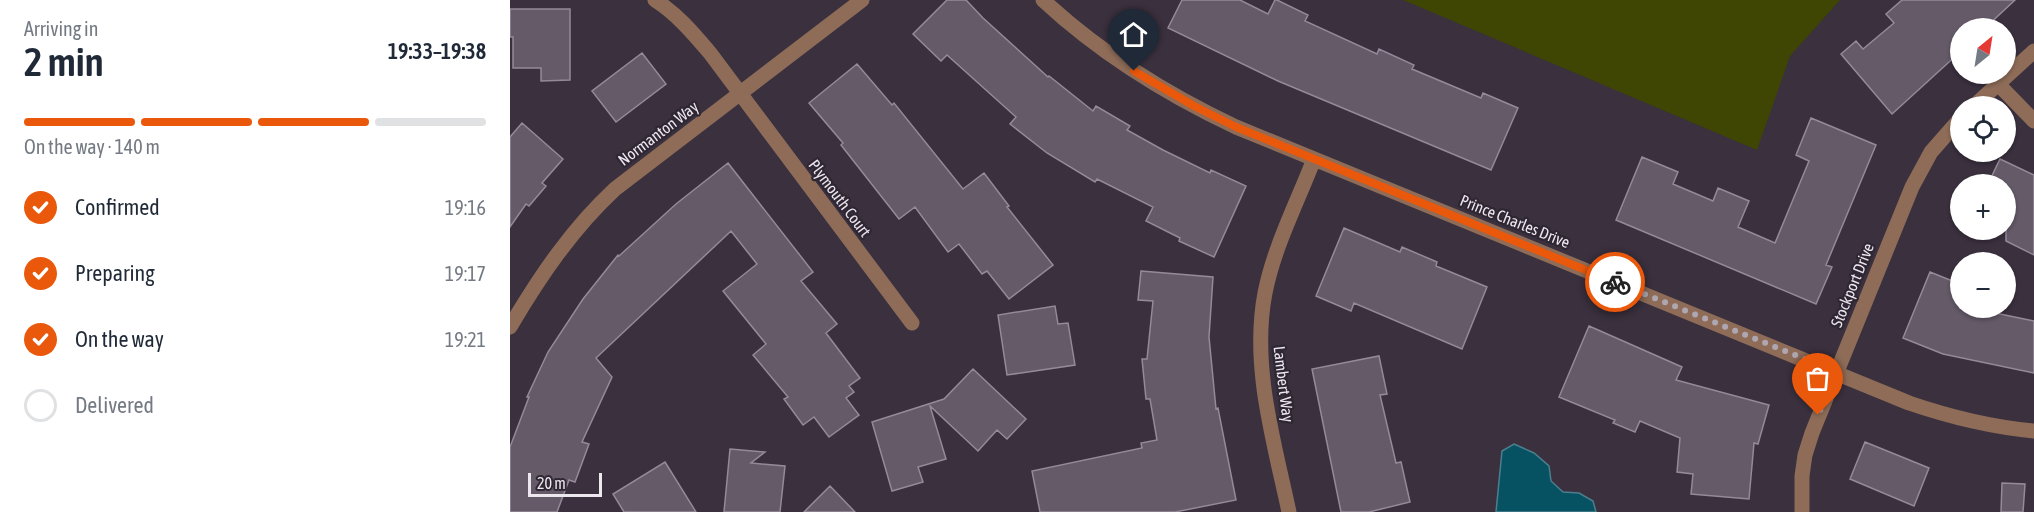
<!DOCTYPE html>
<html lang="en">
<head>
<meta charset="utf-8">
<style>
	:root { --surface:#fff; --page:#f6f6f7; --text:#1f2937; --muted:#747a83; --line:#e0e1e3; --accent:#ea580c }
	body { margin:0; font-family:"Asap Condensed",sans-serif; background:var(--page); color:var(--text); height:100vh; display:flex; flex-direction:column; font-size:22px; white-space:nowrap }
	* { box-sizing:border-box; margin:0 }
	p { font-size:20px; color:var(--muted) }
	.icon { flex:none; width:33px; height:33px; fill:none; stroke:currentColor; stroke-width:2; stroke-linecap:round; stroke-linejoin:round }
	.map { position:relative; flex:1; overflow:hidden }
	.panel { display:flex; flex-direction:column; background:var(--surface); width:510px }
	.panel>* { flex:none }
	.needle { width:39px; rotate:30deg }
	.controls { position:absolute; left:1440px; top:18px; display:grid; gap:12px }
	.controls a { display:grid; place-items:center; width:66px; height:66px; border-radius:50%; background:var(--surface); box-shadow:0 2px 4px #0004; font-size:30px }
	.scale { position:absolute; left:18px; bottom:15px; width:74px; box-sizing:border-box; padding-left:6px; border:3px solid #ede7f0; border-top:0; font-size:16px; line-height:21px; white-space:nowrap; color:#ede7f0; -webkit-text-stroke:4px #2f2733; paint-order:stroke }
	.pin { position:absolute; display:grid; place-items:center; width:51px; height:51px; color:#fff; margin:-62px -26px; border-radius:50% 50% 50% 0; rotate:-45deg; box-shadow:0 0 6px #0007 }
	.pin .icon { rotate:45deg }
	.courier { position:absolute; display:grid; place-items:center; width:60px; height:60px; margin:-30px; border:4px solid #ea580c; border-radius:50%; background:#fff; color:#222; box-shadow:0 2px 8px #0007 }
	.head em { font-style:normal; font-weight:600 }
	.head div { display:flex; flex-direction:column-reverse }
	.head { display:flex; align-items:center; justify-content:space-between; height:102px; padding:0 24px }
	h1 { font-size:39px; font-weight:600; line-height:45px }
	.bar { display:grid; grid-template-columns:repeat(4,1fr); gap:9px 6px; align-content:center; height:72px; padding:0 24px }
	.bar i { height:8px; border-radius:4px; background:var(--line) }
	.bar .on { background:var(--accent) }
	.bar p { grid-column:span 4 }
	ol { padding:0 24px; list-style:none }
	li { display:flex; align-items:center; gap:18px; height:66px }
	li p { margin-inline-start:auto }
	li .icon { padding:6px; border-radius:50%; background:var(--accent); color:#fff; stroke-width:4 }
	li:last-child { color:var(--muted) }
	li i { width:33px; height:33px; border:3px solid var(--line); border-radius:50% }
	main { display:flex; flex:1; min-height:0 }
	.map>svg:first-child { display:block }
</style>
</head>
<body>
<main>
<section class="panel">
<div class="head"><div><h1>2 min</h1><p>Arriving in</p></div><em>19:33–19:38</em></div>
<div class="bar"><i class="on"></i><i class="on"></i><i class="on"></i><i></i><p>On the way · 140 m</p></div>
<ol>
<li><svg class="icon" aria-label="check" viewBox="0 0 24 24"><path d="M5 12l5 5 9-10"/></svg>Confirmed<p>19:16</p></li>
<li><svg class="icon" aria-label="check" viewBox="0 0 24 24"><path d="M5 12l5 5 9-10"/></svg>Preparing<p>19:17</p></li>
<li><svg class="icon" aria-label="check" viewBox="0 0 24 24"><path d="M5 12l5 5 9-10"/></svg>On the way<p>19:21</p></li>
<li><i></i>Delivered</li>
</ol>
</section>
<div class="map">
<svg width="1524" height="512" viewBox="0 0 1524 512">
	<rect width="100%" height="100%" fill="#3a303e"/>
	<path fill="#3f4603" d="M893,0H1330L1280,56L1247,150Z"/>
	<path fill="#075262" stroke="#4c7f8d" stroke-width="1.5" d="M1004,444L1024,453L1039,466L1041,481L1053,492L1069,493L1083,501L1086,512H986L992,451Z"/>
	<path fill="#645a68" stroke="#948a99" stroke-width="1.5" d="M437,0H456L473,18L538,77L539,76L583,111L586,106L620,126L617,130L653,150L700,173L701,170L736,186L704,257L669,241L670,238L636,221L643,207L587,179L585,182L537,153L500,124L506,117L437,55L431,61L403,34Z
		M672,0H730L758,14L765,0H767L798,15L795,21L867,54L869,49L904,65L902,69L971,98L973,93L1008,108L981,170L768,81L658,28Z
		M1392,0H1505L1475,28H1450V52L1382,114L1331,54L1346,41L1353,49L1384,23L1376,14Z
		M0,9H60V80L31,81V68H3V37H0Z
		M132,53L156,84L106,122L82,91Z
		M347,64L382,105L384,103L453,189L474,173L499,206L497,207L543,265L499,299L477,271L472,274L449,244L438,252L405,207L389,219L331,145L333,143L299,103Z
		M1301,118L1366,145L1316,265L1322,267L1306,304L1106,220L1132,157L1168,172L1163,184L1203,201L1208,188L1239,201L1228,227L1265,243L1299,161L1286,155Z
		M12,123L53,159L32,183L36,186L19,206L16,204L0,227V137Z
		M1490,159L1524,175V255L1496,241V184H1478Z
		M218,163L303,272L291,281L327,324L316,333L350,378L339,386L344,392L336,398L349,415L319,437L304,417L293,425L274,399L278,397L243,355L256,344L213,291L247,264L221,231L86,358L102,377L72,442L79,444L65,482L59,480L47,512H0V447L19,397H17L38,352L73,299L108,255L109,256L166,204Z
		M834,228L890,252L892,247L927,262L926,266L977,287L952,349L844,303L841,311L806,296Z
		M631,271L703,277L699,337L706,409L708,408L726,500L665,512H530L522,471L632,448L631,443L647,440L640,399H636L632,359H637L643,301L628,300Z
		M1420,272L1450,284V308H1461L1524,321V373L1433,354L1393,338Z
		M545,306L548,324L558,323L565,365L497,375L488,315Z
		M1079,326L1172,367L1166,380L1259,405L1248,444L1244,443L1239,499L1181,494L1183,474L1167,472L1170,438L1130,421L1125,432L1103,423L1105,420L1049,397Z
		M869,356L877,394L870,395L886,463L891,462L900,502L859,512H831L802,369Z
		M463,369L516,419L497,439L487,430L468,451L420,406L436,459L408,467L413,482L382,491L362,422L434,399Z
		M1355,442L1419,468L1404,506L1340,479Z
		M220,449L255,452L241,463L275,466L270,512H214Z
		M155,462L186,512H114L103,494Z
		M1492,483L1515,484L1513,512H1491Z
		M320,486L345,512H294Z"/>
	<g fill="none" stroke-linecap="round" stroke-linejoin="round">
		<path stroke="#8e6c58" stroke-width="15" d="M145,0C167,14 183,33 200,53L402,323
			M533,0C590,53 656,94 726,127L1399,403C1440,417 1481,427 1524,431
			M1488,84L1524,121
			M1464,106L1524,51
			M0,327C30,276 62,229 105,189L352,0
			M779,512C764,441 741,366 755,293C764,247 787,203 804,159
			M1292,512V476L1295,455L1302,433L1402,187L1421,152L1450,119"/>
	</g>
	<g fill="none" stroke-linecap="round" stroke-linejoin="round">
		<path stroke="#aea7b2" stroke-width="6" stroke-dasharray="0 10.8" d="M1105,282L1327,372L1308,415"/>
		<path stroke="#ea580c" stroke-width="8" d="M624,71L684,106L726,127L1105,282"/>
	</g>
	<g text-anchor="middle" stroke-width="4.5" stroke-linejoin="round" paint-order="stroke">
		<g font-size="16" fill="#ede7f0" stroke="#2f2733">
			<text transform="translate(148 133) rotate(-37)" y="6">Normanton Way</text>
			<text transform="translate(330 198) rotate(53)" y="6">Plymouth Court</text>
			<text transform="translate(1005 221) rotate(22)" y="6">Prince Charles Drive</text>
			<text transform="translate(1342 285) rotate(-68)" y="6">Stockport Drive</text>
			<text transform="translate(774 384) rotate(83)" y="6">Lambert Way</text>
		</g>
	</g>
</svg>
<div class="controls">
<a><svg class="needle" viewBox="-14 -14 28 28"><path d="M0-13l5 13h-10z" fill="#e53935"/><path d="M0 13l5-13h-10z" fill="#747a83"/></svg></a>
<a><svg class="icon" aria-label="locate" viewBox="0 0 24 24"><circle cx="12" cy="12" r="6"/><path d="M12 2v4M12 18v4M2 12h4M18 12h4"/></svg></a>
<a>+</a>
<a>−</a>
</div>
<div class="scale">20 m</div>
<div class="pin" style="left:1308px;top:415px;background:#ea580c"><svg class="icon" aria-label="bag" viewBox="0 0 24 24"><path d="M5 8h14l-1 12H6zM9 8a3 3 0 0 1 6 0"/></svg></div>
<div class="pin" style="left:624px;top:71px;background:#1f2937"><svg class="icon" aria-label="home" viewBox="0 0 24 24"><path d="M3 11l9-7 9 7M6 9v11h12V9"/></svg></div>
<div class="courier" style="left:1105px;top:282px"><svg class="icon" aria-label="bike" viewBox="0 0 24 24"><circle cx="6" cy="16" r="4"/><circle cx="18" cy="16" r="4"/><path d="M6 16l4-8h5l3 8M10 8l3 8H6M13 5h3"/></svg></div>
</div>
</main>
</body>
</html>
